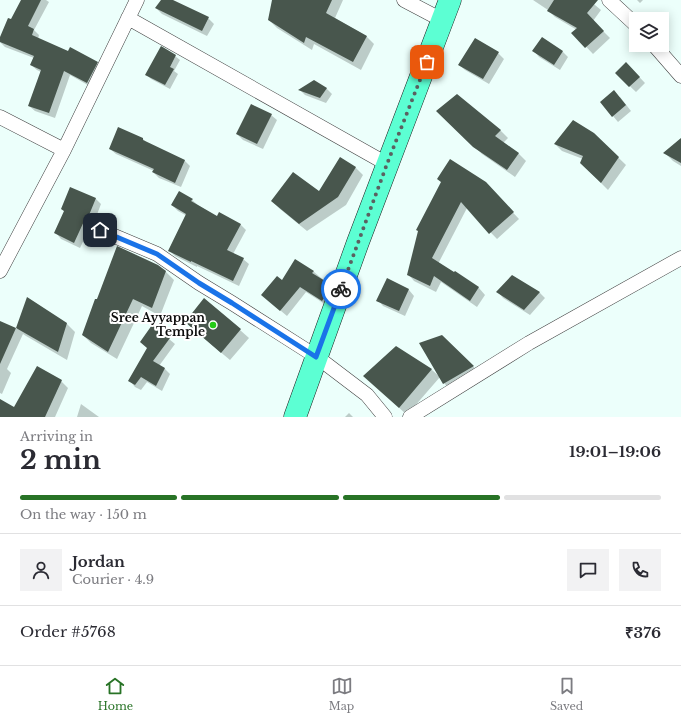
<!DOCTYPE html>
<html lang="en">
<head>
<meta charset="utf-8">
<style>
	:root { --surface:#fff; --page:#f2f2f3; --text:#2b2b33; --muted:#7c7c81; --line:#e1e1e2; --accent:#287326 }
	body { margin:0; font-family:"Libre Baskerville",serif; background:var(--page); color:var(--text); height:100vh; display:flex; flex-direction:column; font-size:15px; white-space:nowrap }
	* { box-sizing:border-box; margin:0 }
	p { font-size:13px; color:var(--muted) }
	.icon { flex:none; width:22px; height:22px; fill:none; stroke:currentColor; stroke-width:2; stroke-linecap:round; stroke-linejoin:round }
	.map { position:relative; height:417px; overflow:hidden }
	.panel { display:flex; flex-direction:column; background:var(--surface); flex:1 }
	.panel>* { flex:none }
	.tools { position:absolute; left:629px; top:12px; display:grid; gap:8px }
	.tools a { display:grid; place-items:center; width:40px; height:40px; border-radius:0px; background:var(--surface); box-shadow:0 2px 10px #0003; font-size:20px }
	.pin { position:absolute; display:grid; place-items:center; width:34px; height:34px; color:#fff; margin:-17px; border-radius:8px; box-shadow:0 2px 6px #0006 }
	.courier { position:absolute; display:grid; place-items:center; width:40px; height:40px; margin:-20px; border:3px solid #1a73e8; border-radius:50%; background:#fff; color:#222; box-shadow:0 1px 5px #0007 }
	.headline em { font-style:normal; font-weight:700 }
	.headline div { display:flex; flex-direction:column-reverse }
	.headline { display:flex; align-items:center; justify-content:space-between; height:68px; padding:0 20px }
	h1 { font-size:26px; font-weight:700; line-height:30px }
	.bar { display:grid; grid-template-columns:repeat(4,1fr); gap:6px 4px; align-content:center; height:48px; padding:0 20px }
	.bar i { height:5px; border-radius:3px; background:var(--line) }
	.bar .selected { background:var(--accent) }
	.bar p { grid-column:span 4 }
	.line { display:flex; align-items:center; gap:10px; padding:0 20px; border-top:1px solid var(--line) }
	.line div { flex:1 }
	.round { display:grid; place-items:center; flex:none; width:42px; height:42px; border-radius:0px; background:var(--page) }
	.tabs { display:flex; justify-content:space-around; align-items:center; height:56px; border-top:1px solid var(--line); background:var(--surface); font-size:11px; color:var(--muted) }
	.tabs a { display:grid; justify-items:center; gap:2px }
	.tabs .selected { color:var(--accent) }
	.map>svg:first-child { display:block }
</style>
</head>
<body>
<div class="map">
<svg width="681" height="417" viewBox="0 0 681 417">
	<rect width="100%" height="100%" fill="#ecfffb"/>
	<path fill="#0003" d="M22,0H46L49,2L34,30L39,35L38,39L97,63L103,68L93,88L70,75L55,118L35,111L29,106L41,72L37,70L31,65L34,58L5,47L0,42V39L12,20Z
		M162,0H171L208,18L214,24L207,36L162,14L156,8Z
		M273,0H343L335,18L366,36L374,44L361,70L314,44L312,50L277,28L269,20Z
		M533,0H589L601,10L593,21L610,38L593,54L573,33L577,30L555,17L548,10Z
		M637,0H643L640,3Z
		M542,38L563,52L568,57L560,70L539,57L534,51Z
		M498,53L504,59L489,84L465,70L459,65Z
		M175,56L180,60L174,71L178,74L170,89L151,79L146,74Z
		M626,63L645,83L636,92L616,73Z
		M326,88L332,94L326,103L305,95L300,90Z
		M620,97L631,111L618,122L613,116Z
		M271,115L277,120L263,149L243,140L237,134Z
		M445,118L500,130L508,138L503,143L518,153L526,161L515,177L482,154Z
		M593,133L626,165L608,190L581,163L583,159L562,151L555,144Z
		M143,139L148,144L184,160L190,166L181,187L159,178L153,172L154,171L116,154L110,149Z
		M681,139V166L673,161L665,153Z
		M340,158L356,168L363,175L346,205L307,231L280,209L272,201L319,193Z
		M485,183L519,219L497,239L467,208L438,264L454,273L455,272L479,288L485,295L477,307L441,282L436,292L414,281L408,274L419,232Z
		M95,198L101,204L93,225L91,224L80,248L61,239L56,233L65,212L62,209Z
		M192,200L198,205L217,217L240,224L246,230L233,254L243,259L249,264L239,286L197,266V267L175,256L169,250L187,216L178,211L172,205Z
		M165,271L174,280L160,316L142,306L117,359L91,343L83,335L97,301Z
		M313,271L335,290L328,306L306,292L287,316L268,300L283,282Z
		M513,276L540,293L545,298L530,315L503,298L498,292Z
		M387,279L409,290L414,296L405,316L383,306L378,300Z
		M28,298L67,324L75,332L67,360L26,336L23,334L7,369L11,373L2,394L0,393V322L17,329Z
		M205,300L240,330L249,338L230,360L194,330L186,322Z
		M442,337L482,375L452,392L444,383L440,377L407,415L373,384L396,347L432,370L440,377Z
		M169,339L175,344L159,366L165,369L170,374L162,391L147,382L141,390L135,387L130,381Z
		M61,381L68,388L55,417H7L14,408Z
		M81,404L99,417H77Z
		M349,413L353,417H345Z"/>
	<path fill="#48564d" d="M21,0H41L28,26L34,29L32,35L68,51L70,47L98,62L87,83L64,71L49,113L28,106L41,70L30,65L34,56L0,42V37L8,18L11,19Z
		M161,0H173L209,17L202,31L155,8Z
		M272,0H332L326,13L367,36L353,62L306,37L304,43L268,20Z
		M554,0H598L587,13L604,31L585,48L571,33L577,28L547,11Z
		M542,37L563,51L554,65L532,51Z
		M475,38L499,52L483,79L458,65Z
		M161,46L176,55L170,67L174,69L165,85L145,75Z
		M626,62L640,77L629,87L615,73Z
		M314,80L327,88L320,98L298,90Z
		M614,90L626,105L612,117L600,102Z
		M457,94L501,130L495,136L519,153L507,170L473,147L436,111Z
		M251,104L272,114L257,144L236,134Z
		M573,120L594,133L619,157L601,183L580,163L583,156L554,144Z
		M118,127L143,138V140L185,160L175,183L152,172L154,169L109,149Z
		M681,138V163L663,153Z
		M340,157L356,167L338,197L299,224L271,201L293,172L319,191Z
		M450,159L486,182L514,212L489,234L461,202L432,258L454,272L455,271L479,287L470,301L434,276L430,286L407,275L418,231L416,230L441,182L437,179Z
		M70,187L96,198L87,220L85,219L74,243L54,233L64,211L61,209Z
		M179,191L193,199L191,201L217,216L219,212L241,224L227,250L244,258L233,281L191,261V262L168,251L186,214L171,205Z
		M117,246L158,265L166,271L152,308L133,299L108,352L82,335L95,299H97Z
		M295,259L314,271L312,273L330,284L326,295L322,301L300,287L280,311L261,295L277,276L282,280Z
		M512,275L540,292L524,310L496,292Z
		M387,278L409,289L399,311L376,301Z
		M27,297L67,323L58,352L16,328Z
		M204,298L241,329L221,353L185,322Z
		M0,321L16,328L0,364Z
		M152,325L170,338L153,361L165,368L156,386L141,377L135,385L128,381L147,348L140,342Z
		M442,335L474,366L443,384L419,343Z
		M396,346L432,369L399,408L363,376Z
		M37,366L62,380L45,417H0V399L14,407Z"/>
	<g fill="none" stroke-linecap="round" stroke-linejoin="round">
		<defs>
			<path id="street" d="M404,0L442,20
				M609,0L636,25
				M128,18L387,164
				M654,45L681,76
				M0,117L64,150
				M100,230L157,254L199,283L232,303L317,357L367,395L385,417
				M0,271L64,150L137,0
				M410,417L529,343L681,258"/>
			<path id="primary" d="M295,417L358,242L450,0"/>
		</defs>
		<use href="#street" stroke="#3f3f3f" stroke-width="15"/>
		<use href="#primary" stroke="#1d1d1d" stroke-width="23"/>
		<use href="#street" stroke="#fff" stroke-width="14"/>
		<use href="#primary" stroke="#5cffd3" stroke-width="22"/>
	</g>
	<g fill="none" stroke-linecap="round" stroke-linejoin="round">
		<path stroke="#5a6160" stroke-width="4" stroke-dasharray="0 7.2" d="M341,289L387,164L427,62"/>
		<path stroke="#1a73e8" stroke-width="5" d="M100,230L157,254L199,283L232,303L316,357L341,289"/>
	</g>
	<circle fill="#24ca17" stroke="#fff" stroke-width="1.5" cx="213" cy="325" r="4"/>
	<g text-anchor="middle" stroke-width="4" stroke-linejoin="round" paint-order="stroke">
		<g font-size="12" font-weight="bold" fill="#0c0c0c" stroke="#fff" text-anchor="end">
			<text x="205" y="322">Sree Ayyappan<tspan x="205" dy="14">Temple</tspan></text>
		</g>
	</g>
</svg>
<div class="tools">
<a><svg class="icon" aria-label="layers" viewBox="0 0 24 24"><path d="M12 4l9 5-9 5-9-5zM3 14l9 5 9-5"/></svg></a>
</div>
<div class="pin" style="left:427px;top:62px;background:#ea580c"><svg class="icon" aria-label="bag" viewBox="0 0 24 24"><path d="M5 8h14l-1 12H6zM9 8a3 3 0 0 1 6 0"/></svg></div>
<div class="pin" style="left:100px;top:230px;background:#1f2937"><svg class="icon" aria-label="home" viewBox="0 0 24 24"><path d="M3 11l9-7 9 7M6 9v11h12V9"/></svg></div>
<div class="courier" style="left:341px;top:289px"><svg class="icon" aria-label="bike" viewBox="0 0 24 24"><circle cx="6" cy="16" r="4"/><circle cx="18" cy="16" r="4"/><path d="M6 16l4-8h5l3 8M10 8l3 8H6M13 5h3"/></svg></div>
</div>
<section class="panel">
<div class="headline"><div><h1>2 min</h1><p>Arriving in</p></div><em>19:01–19:06</em></div>
<div class="bar"><i class="selected"></i><i class="selected"></i><i class="selected"></i><i></i><p>On the way · 150 m</p></div>
<div class="line" style="height:72px"><a class="round"><svg class="icon" aria-label="person" viewBox="0 0 24 24"><circle cx="12" cy="8" r="4"/><path d="M4 21q1-7 8-7t8 7"/></svg></a><div><b>Jordan</b><p>Courier · 4.9</p></div><a class="round"><svg class="icon" aria-label="chat" viewBox="0 0 24 24"><path d="M4 5h16v11H9l-5 4z"/></svg></a><a class="round"><svg class="icon" aria-label="phone" viewBox="0 0 24 24"><path d="M5 4h4l2 5-3 2q2 4 5 5l2-3 5 2v4C11 20 4 13 5 4z"/></svg></a></div>
<div class="line" style="height:52px"><div>Order #5768</div><b>₹376</b></div>
</section>
<nav class="tabs">
<a class="selected"><svg class="icon" aria-label="home" viewBox="0 0 24 24"><path d="M3 11l9-7 9 7M6 9v11h12V9"/></svg>Home</a>
<a><svg class="icon" aria-label="map" viewBox="0 0 24 24"><path d="M3 6l6-2 6 2 6-2v14l-6 2-6-2-6 2zM9 4v14M15 6v14"/></svg>Map</a>
<a><svg class="icon" aria-label="saved" viewBox="0 0 24 24"><path d="M7 4h10v16l-5-4-5 4z"/></svg>Saved</a>
</nav>
</body>
</html>
